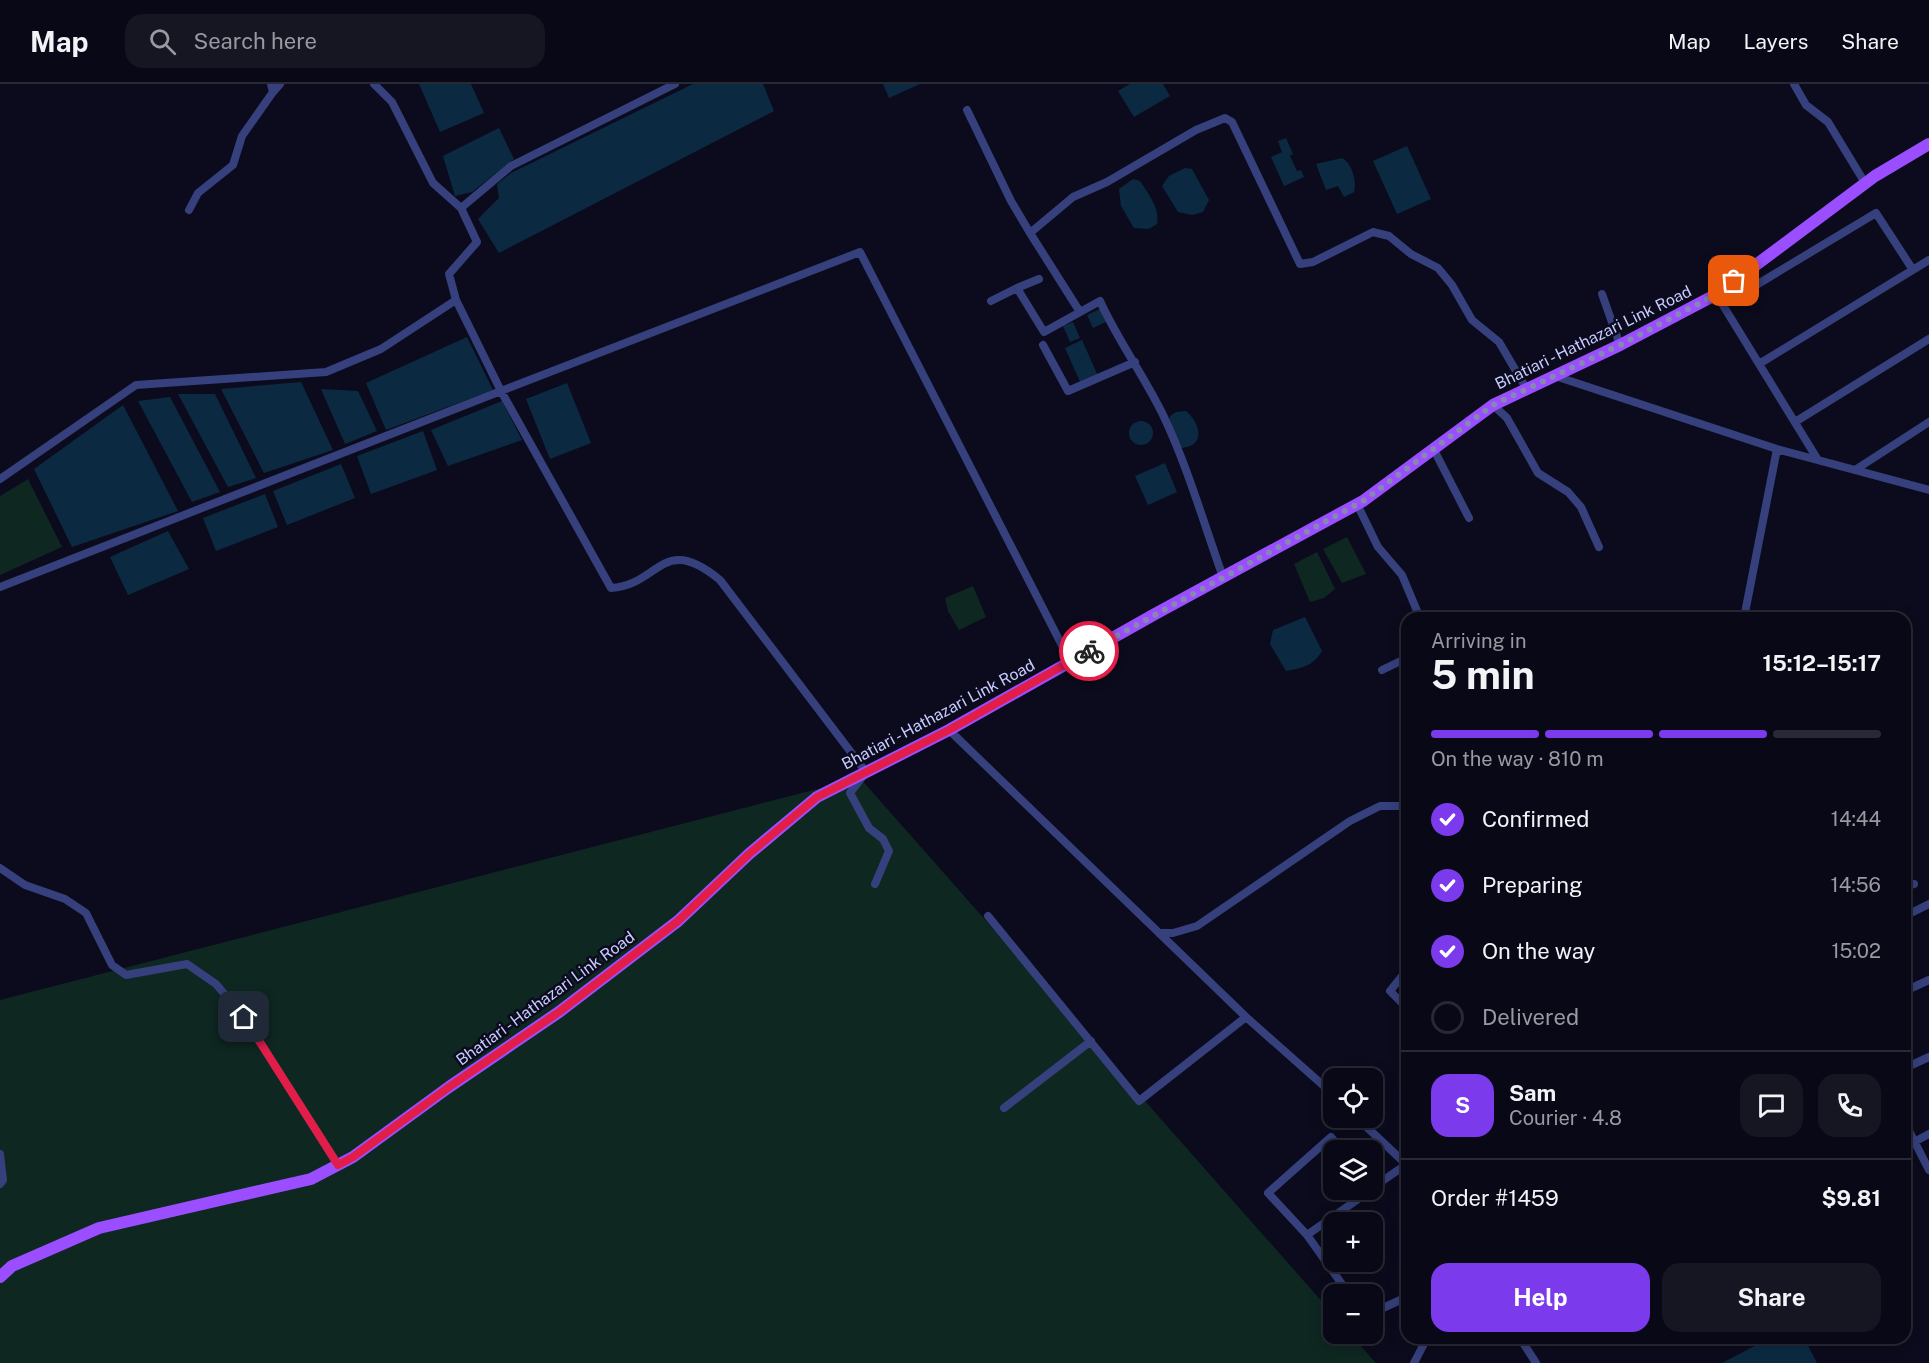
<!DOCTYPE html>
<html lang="en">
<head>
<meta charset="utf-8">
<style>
	:root { --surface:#080816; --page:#161623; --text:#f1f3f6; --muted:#989aa1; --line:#292935; --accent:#7c3aed }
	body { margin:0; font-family:"Public Sans",sans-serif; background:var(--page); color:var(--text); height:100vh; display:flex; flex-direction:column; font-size:22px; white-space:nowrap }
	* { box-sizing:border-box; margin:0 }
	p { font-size:20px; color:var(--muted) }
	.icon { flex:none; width:33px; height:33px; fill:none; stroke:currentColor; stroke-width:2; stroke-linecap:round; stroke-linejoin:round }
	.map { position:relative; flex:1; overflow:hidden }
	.details { position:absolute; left:1401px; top:528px; width:510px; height:732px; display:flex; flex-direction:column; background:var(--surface); border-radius:18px; box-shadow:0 3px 15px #0003,0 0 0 2px var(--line) }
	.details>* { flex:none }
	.tools { position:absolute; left:1323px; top:984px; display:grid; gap:12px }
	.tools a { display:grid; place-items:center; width:60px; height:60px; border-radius:12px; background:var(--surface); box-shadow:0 3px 15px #0003,0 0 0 2px var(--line); font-size:30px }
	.pin { position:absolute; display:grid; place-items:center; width:51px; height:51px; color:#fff; margin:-26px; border-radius:12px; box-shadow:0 3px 9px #0006 }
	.courier { position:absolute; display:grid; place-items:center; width:60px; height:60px; margin:-30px; border:4px solid #e11d48; border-radius:50%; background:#fff; color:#222; box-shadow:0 2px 8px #0007 }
	.headline em { font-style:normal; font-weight:700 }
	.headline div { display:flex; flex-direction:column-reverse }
	.headline { display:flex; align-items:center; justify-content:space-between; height:102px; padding:0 30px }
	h1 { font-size:39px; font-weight:700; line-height:45px }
	.bar { display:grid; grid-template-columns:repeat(4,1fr); gap:9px 6px; align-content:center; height:72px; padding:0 30px }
	.bar i { height:8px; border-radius:4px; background:var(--line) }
	.bar .selected { background:var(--accent) }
	.bar p { grid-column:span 4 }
	.line { display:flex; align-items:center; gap:15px; padding:0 30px; border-top:2px solid var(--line) }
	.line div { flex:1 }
	.round { display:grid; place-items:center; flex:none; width:63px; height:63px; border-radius:18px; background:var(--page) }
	ol { padding:0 30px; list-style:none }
	li { display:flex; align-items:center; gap:18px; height:66px }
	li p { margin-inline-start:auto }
	li .icon { padding:6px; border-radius:50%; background:var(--accent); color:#fff; stroke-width:4 }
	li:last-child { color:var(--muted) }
	li i { width:33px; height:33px; border:3px solid var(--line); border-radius:50% }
	.action { display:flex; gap:12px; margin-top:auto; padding:12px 30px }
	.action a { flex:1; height:69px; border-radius:18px; background:var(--accent); color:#fff; font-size:24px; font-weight:700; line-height:69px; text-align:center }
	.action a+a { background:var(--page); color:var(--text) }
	header { display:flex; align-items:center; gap:36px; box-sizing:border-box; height:84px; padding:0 30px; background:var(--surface); border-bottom:2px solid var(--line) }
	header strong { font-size:28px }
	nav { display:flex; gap:33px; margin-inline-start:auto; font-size:21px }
	.search { width:420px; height:54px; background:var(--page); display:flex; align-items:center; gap:15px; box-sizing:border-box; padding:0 21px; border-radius:18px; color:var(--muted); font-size:22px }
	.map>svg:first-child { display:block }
</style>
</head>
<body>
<header>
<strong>Map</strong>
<div class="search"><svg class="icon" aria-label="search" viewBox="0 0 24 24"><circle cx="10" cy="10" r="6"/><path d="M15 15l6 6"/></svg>Search here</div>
<nav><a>Map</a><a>Layers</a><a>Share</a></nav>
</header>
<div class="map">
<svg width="1929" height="1279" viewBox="0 0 1929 1279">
	<rect width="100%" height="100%" fill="#0b0b1d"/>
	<path fill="#0e2721" d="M28,395L62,463L0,491V412Z
		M1347,453L1366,490L1342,499L1323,465Z
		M1317,468L1335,505L1324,514L1310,518L1294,480Z
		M973,502L986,533L959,546L948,527L945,514Z
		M860,694L1333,1230L1334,1250H1350L1376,1279H0V916Z"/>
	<path fill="#0b2a41" d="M419,0H471L484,29L440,48Z
		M693,0H763L774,27L499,169L478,135L499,114L497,100L511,89Z
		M883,0H920L889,14Z
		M1130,0H1163L1170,12L1134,33L1118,7Z
		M499,44L514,75L472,108L455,112L443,72Z
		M1286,54L1293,70L1290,72L1297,87L1301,86L1304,93L1284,102L1271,73L1282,68L1278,57Z
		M1407,62L1431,115L1397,130L1373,77Z
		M1342,74C1352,79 1357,97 1354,108L1344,113L1338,102L1326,106L1316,80Z
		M1185,84L1192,85L1209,116L1203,128L1192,131L1178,128L1162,102L1169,92Z
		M1133,95L1140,97C1148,110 1160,123 1157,140L1149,145L1134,144L1121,122L1119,105Z
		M1100,225L1106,238L1093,244L1087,231Z
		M1073,238L1080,254L1070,258L1063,242Z
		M467,253L493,306L386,346L366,299Z
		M1082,256L1098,292L1081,300L1065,264Z
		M301,298L333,366L264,389L221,305Z
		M567,299L591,359L550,375L526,315Z
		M321,305L358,307L377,347L345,360Z
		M178,310H215L256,394L228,403Z
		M170,313L220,408L192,418L138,317Z
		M502,317L522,356L448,382L431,346Z
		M123,321L178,427L72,463L34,385Z
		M1186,327C1201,340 1206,363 1180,364L1169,338L1170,332L1176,328Z
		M1129 349a12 12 0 1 1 24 0a12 12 0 1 1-24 0Z
		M423,347L437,386L371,410L357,372Z
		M1165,379L1177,408L1148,421L1135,392Z
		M341,380L355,414L287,441L273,407Z
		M265,410L278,443L216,467L203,434Z
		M168,447L189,485L128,511L110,473Z
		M1305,533L1322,567C1313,582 1302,584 1286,587L1270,560L1273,546Z
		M1770,1254H1804L1817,1279H1722Z"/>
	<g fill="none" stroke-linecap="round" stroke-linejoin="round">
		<path stroke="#35407d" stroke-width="8" d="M271,0L273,8L280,0
			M374,0L392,18L433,99L461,124L511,82L675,0
			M1794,0L1806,21L1828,38L1865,99
			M967,26L1011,117L1030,149
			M189,126L198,109L233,81L242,52L273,8
			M1017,204L1039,195
			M1602,210L1620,261
			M456,216L501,307L860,168L1070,577
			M991,217L1017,204L1044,248L1100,217C1118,257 1145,293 1164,333C1188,384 1204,440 1223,493
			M1721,218L1818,376
			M1723,221L1876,129L1913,186
			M1080,228L1030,149L1073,113L1107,98L1196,46L1225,34L1232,38L1300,180L1313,178L1373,148L1389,152L1411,170L1438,184L1452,201L1472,236L1499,258L1526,304
			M1043,261L1068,307L1135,278
			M1759,280L1929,176
			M1555,292L1777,365L1744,534
			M1493,321L1507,334L1538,389L1568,408L1581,423L1599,463
			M1795,338L1929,255
			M1777,365L1929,406
			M1434,366L1469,434
			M1855,386L1929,338
			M0,395L136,301L326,288L381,265L456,216L449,190L477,158L461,124
			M1357,420L1378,463L1402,491L1420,534
			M0,503L501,307L611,504C660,501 662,448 720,496L866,688L850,709L869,744L883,755L889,767L875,800
			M1382,586L1407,574
			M949,646L1246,933L1334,1011
			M0,784L25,801L65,815L86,829L112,881L126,891L187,880L216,900L244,933L338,1081
			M1905,802L1914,800
			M988,832L1139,1017L1246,933
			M1905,832L1929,820
			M1159,849H1173L1197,842L1350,737L1380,722H1407
			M1407,886L1390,907L1407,924
			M1905,907L1929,896
			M1905,984L1929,973
			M1004,1024L1091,957
			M1357,1034L1407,1081
			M1905,1039L1929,1086
			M1914,1058L1929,1050
			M0,1070L3,1096L0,1100
			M1372,1104L1407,1080
			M1307,1151L1268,1109L1331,1053L1342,1066
			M1349,1210L1307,1151L1371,1106
			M1372,1229L1407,1213
			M1520,1254L1536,1279
			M1414,1279L1427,1254"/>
		<path stroke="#9a4eff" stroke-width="12" d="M0,1193L12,1182L99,1144L311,1095L353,1073L449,1003L559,928L678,837L749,770L817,713L949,646L1155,530L1363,417L1493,321L1620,261L1717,210L1875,92L1929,60"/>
	</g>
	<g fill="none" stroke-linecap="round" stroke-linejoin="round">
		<path stroke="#8588b0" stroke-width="6" stroke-dasharray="0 10.8" d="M1089,567L1363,417L1493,321L1620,261L1717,210L1734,197"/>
		<path stroke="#e11d48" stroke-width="8" d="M244,933L338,1081L353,1073L449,1003L559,928L678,837L749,770L817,713L949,646L1089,567"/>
	</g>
	<g text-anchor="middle" stroke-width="5" stroke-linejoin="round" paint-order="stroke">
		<g font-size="16" fill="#c7cbff" stroke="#0b0b1d">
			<text transform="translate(1593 253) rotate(-26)" y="6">Bhatiari - Hathazari Link Road</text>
			<text transform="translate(938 630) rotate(-28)" y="6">Bhatiari - Hathazari Link Road</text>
			<text transform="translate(545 914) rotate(-36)" y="6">Bhatiari - Hathazari Link Road</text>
		</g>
	</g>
</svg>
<div class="tools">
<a><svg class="icon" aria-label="locate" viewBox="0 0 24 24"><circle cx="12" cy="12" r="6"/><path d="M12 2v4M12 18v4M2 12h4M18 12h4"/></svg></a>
<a><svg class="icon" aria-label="layers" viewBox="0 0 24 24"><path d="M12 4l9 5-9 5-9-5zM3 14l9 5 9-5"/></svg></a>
<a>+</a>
<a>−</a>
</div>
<div class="pin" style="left:1734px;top:197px;background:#ea580c"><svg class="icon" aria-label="bag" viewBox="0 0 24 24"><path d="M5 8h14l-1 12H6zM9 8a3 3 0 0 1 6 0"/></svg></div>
<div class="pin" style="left:244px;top:933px;background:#1f2937"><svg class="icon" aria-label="home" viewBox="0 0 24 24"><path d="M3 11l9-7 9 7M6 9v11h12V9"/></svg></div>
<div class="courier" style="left:1089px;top:567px"><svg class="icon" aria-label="bike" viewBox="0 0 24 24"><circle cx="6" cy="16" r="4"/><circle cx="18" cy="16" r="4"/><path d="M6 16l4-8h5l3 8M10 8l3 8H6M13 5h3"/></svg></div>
<section class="details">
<div class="headline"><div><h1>5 min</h1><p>Arriving in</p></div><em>15:12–15:17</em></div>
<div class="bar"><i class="selected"></i><i class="selected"></i><i class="selected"></i><i></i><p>On the way · 810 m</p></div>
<ol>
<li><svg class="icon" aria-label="check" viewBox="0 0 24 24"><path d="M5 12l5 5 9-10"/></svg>Confirmed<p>14:44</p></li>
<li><svg class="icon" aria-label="check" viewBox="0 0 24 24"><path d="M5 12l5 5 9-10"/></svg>Preparing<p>14:56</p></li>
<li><svg class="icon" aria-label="check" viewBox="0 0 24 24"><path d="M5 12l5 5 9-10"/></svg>On the way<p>15:02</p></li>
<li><i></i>Delivered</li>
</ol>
<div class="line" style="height:108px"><b class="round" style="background:var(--accent);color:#fff">S</b><div><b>Sam</b><p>Courier · 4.8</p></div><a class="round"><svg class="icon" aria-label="chat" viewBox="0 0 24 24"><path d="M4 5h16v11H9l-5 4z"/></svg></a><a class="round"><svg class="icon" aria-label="phone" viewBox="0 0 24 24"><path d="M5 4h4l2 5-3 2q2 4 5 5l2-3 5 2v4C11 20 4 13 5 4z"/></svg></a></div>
<div class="line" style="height:78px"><div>Order #1459</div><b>$9.81</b></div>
<div class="action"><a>Help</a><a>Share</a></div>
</section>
</div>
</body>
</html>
